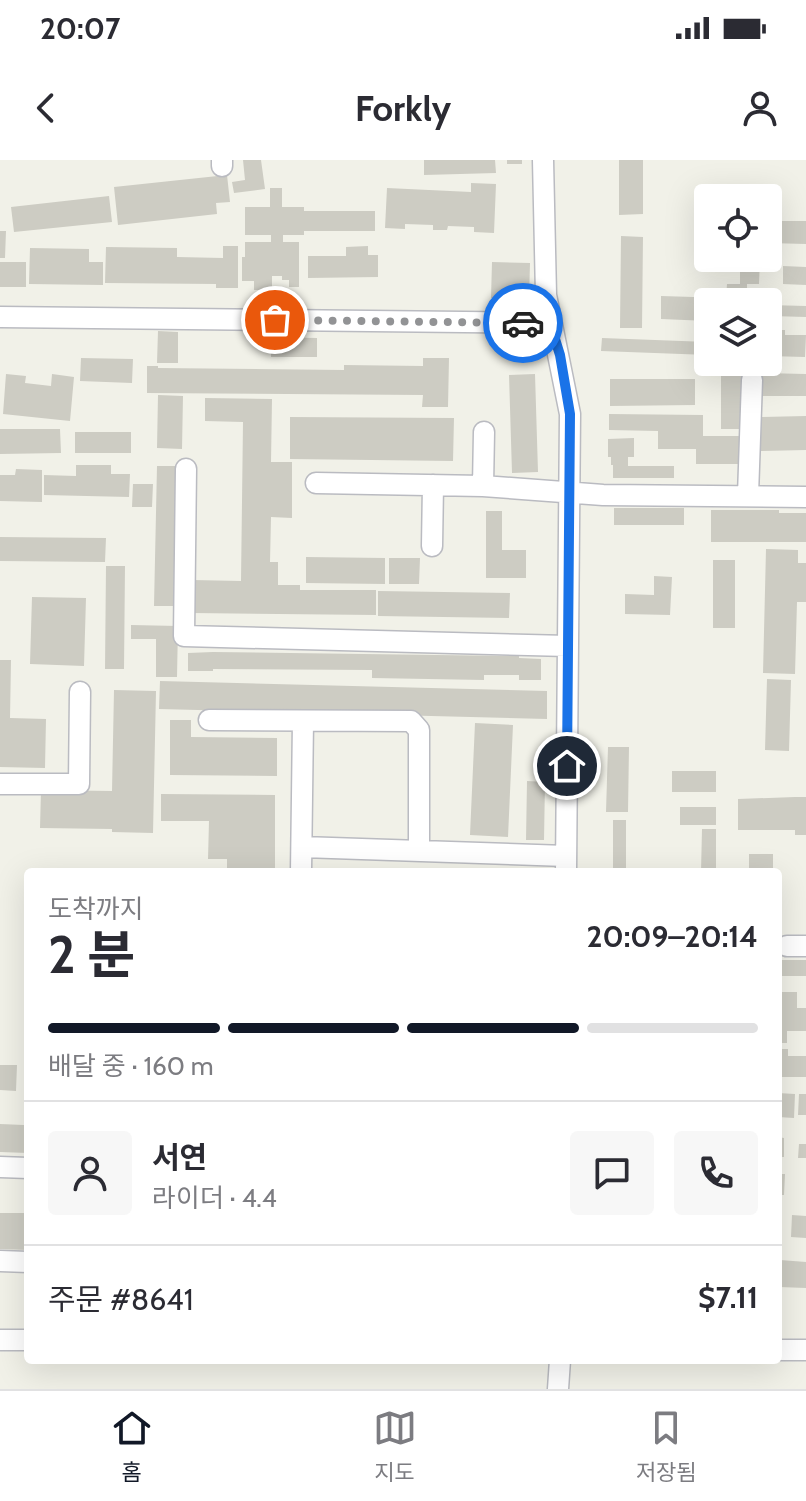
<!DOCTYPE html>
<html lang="ko">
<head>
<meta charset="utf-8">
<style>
	:root { --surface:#fff; --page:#f7f7f7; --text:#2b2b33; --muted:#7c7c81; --line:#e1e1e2; --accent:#111827 }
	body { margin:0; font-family:Cabin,"Noto Sans KR",sans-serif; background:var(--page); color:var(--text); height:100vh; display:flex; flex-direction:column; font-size:30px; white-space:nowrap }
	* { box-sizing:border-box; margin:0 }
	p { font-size:26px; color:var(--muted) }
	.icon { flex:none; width:44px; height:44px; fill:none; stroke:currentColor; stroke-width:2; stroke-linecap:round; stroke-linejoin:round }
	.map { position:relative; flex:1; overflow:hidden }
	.sheet { position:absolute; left:24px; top:708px; width:758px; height:496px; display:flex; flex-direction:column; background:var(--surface); border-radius:8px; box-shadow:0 8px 32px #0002 }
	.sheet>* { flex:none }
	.fabs { position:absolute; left:694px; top:24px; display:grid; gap:16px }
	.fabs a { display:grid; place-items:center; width:88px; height:88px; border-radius:8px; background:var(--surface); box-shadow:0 8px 32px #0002; font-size:40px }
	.pin { position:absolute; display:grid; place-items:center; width:68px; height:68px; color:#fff; margin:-34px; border:4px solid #fff; border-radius:50%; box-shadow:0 2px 8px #0007 }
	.courier { position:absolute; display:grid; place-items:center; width:80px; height:80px; margin:-40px; border:6px solid #1a73e8; border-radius:50%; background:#fff; color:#222; box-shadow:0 2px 10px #0007 }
	.headline em { font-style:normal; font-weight:700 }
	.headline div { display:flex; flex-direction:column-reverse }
	.headline { display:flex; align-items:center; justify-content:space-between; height:136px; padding:0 24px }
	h1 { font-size:52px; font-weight:700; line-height:60px }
	.bar { display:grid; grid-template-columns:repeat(4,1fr); gap:12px 8px; align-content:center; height:96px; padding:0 24px }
	.bar i { height:10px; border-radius:6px; background:var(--line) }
	.bar .active { background:var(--accent) }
	.bar p { grid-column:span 4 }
	.line { display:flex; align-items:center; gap:20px; padding:0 24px; border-top:2px solid var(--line) }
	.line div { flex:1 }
	.round { display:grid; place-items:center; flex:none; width:84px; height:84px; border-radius:8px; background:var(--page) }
	.status { display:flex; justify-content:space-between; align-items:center; height:56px; padding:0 40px; background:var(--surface); direction:ltr }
	.status svg { height:22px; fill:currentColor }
	header { display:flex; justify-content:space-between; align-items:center; height:104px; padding:0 24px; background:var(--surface); font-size:36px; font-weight:700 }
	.menu { display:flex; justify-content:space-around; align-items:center; height:112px; border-top:2px solid var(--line); background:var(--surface); font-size:22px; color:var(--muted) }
	.menu a { display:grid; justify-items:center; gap:4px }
	.menu .active { color:var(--accent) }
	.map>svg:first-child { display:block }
</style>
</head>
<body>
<div class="status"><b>20:07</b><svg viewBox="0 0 49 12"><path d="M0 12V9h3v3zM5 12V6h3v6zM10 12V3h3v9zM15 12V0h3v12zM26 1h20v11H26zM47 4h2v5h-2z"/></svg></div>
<header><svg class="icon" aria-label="back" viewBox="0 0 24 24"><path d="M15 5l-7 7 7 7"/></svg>Forkly<svg class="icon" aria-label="person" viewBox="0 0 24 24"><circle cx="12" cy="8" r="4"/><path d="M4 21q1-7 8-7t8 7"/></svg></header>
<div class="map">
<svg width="806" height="1229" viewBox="0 0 806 1229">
	<rect width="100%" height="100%" fill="#f1f1e8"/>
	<path fill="#cdccc3" d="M243,0H261L265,29L234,33L232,22L245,20Z
		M424,0H495L496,13L424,15Z
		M507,0H522V4H507Z
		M619,0H643V54L619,55Z
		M227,15L230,42L216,43L217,54L118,65L114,27Z
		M471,23L496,24L494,73L474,72V67L448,66L447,70H433V65L405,64V69L385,68L387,28L471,32Z
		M270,28H282V47H304V51H375V71H304V75H283V82H299V127H289V120H282V116H272V130H254V121H242V97H245V82H271V75H245V47H270Z
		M109,36L112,62L14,72L11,47Z
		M768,61H806V84L768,83Z
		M0,71H6L5,98H0Z
		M621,76L643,77L642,168H620Z
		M223,86H238V128H216V124L105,123L106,87L177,88V97L223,98Z
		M368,86V95H378V117L308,118V96H346V87Z
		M30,88L89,89V102H103V125L29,124Z
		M740,98H760L759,124H747V142H708V161L661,159V136L726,138L727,124H740Z
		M0,102H26V127H0Z
		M492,102L530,103L529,139L491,138Z
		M783,106L806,107V125L783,124Z
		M768,145L806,146V157L771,156V162H768Z
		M768,170H785V175H806L805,197L768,196Z
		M158,171L178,172V203H157Z
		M271,177L317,178V197H271Z
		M602,178L708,182V195L601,191Z
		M81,198L133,199L132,223L80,221Z
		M423,198H449L448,247H422L423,235L147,233V206H158V208L344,210V205L423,206Z
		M721,213H741L740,269H721Z
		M761,213L806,214V236H761Z
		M6,214L26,216L25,223L51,226L52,214L74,217L70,261L3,254Z
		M535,214L538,312L512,313L509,215Z
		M610,219H695V245L610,246Z
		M158,235L183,236L182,289L157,288Z
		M205,238L272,239L271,302H292V358L271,357L270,402H278V425H300V430H376V455L192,453V420L241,421L243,262L205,261Z
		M609,254L703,255V276H741L740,304H696V289H658V271L609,270Z
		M806,256V290L759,291V257Z
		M290,257L454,258L453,301L290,299Z
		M0,269H60L61,293L0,294Z
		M75,272H131V293H75Z
		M634,278V297H628V306H674V318H613V305H611V297H608V279Z
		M76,305H111V314H130L129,337L44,335V315L76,316Z
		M157,306H182L179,446H154Z
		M16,309L42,310V342L0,341V315H15Z
		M133,324H153L152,347H132Z
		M614,348H684V365H614Z
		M711,350H779V353H806V382H711Z
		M486,351H502V390H526V418H486Z
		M0,377L106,378L105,402L0,401Z
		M766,389L798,390V403H806V442H797L795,514L763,513Z
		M306,397L385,398V424L306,423Z
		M389,398H420L419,424H389Z
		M713,400H735V468H713Z
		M106,406H125L124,509H105Z
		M654,416L672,417L670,455L625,454V434L654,435Z
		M378,431L510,433L509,458L378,456Z
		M32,437L86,438L84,506L30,504Z
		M131,465L178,466L177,517H156V479H131Z
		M213,492L519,496V498L541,499V520H519V515H484V520L372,518V510L213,509V511H188V493Z
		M0,500H11L10,558L46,559L45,608L0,607Z
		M767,519L791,520L789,591L765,590Z
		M160,521L547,531V559L159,549Z
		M114,530L156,531L153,673L112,672V669L40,668L41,630L112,631Z
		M170,560H191V577L277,578V616L170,615Z
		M475,563L513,565L508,677L470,675Z
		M608,587H629L628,652H606Z
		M672,611H716V632H672Z
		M527,621L545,622L544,680H526Z
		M161,634L275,635V712H227V699H208L209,661H161Z
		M795,637H806V675H795V670H738V639Z
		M680,647H716V665H680Z
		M613,660H626V712H613Z
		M702,669H716V712H701Z
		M749,694H773V712H749Z
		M467,708H529V712H467Z
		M778,800H806V816H778Z
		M778,832H797V848H806V871H787V883H778Z
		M778,889H788V896H806V917H778Z
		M0,905H17L16,931L0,930Z
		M778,933L795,934L794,958L778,957Z
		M799,934H806V955H798Z
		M25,954L28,955V993L0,992V964L24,965Z
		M778,977L784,978V997H778Z
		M799,984H806V998H798Z
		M778,1014H785L784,1035H778Z
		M0,1053H28V1090L0,1089Z
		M792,1055L806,1056V1078L791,1077Z
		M780,1100L806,1102V1128L779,1127Z"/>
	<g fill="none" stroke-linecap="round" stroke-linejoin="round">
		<defs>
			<path id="minor" d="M222,0V6
				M543,0L546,135L570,254L566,712
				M0,157L550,163
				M186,309L184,476L568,486
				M316,323L483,326L603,335L806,337
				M483,326L484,272
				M748,335L752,220
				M432,386L433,325
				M209,560L411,561L419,570V689
				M0,624H79L80,532
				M302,687L566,696
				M301,712L303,561
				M787,786H806
				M0,1007L28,1008
				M0,1101L28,1102
				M0,1180H28
				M778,1190H806
				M558,1229L560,1200"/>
		</defs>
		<use href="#minor" stroke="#babbc1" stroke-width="23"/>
		<use href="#minor" stroke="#fff" stroke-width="20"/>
	</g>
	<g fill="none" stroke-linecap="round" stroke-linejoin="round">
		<path stroke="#929395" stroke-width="8" stroke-dasharray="0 14.4" d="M275,160L523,163"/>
		<path stroke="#1a73e8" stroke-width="10" d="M523,163H550L560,195L570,254L567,606"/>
	</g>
</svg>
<div class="fabs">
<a><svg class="icon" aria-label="locate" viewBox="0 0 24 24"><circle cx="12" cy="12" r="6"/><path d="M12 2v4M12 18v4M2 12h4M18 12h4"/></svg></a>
<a><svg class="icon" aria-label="layers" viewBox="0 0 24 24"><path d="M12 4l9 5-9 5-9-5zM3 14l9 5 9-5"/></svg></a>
</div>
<div class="pin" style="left:275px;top:160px;background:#ea580c"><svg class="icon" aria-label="bag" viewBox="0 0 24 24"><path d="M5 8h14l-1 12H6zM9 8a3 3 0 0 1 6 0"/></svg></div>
<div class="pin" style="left:567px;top:606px;background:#1f2937"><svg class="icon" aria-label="home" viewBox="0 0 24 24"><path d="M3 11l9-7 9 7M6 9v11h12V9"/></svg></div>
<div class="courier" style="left:523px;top:163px"><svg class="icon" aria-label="car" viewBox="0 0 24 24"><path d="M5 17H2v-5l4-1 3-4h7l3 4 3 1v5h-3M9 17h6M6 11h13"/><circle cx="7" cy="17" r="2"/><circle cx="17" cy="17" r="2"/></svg></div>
<section class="sheet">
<div class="headline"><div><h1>2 분</h1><p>도착까지</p></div><em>20:09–20:14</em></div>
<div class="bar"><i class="active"></i><i class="active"></i><i class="active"></i><i></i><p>배달 중 · 160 m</p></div>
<div class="line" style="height:144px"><a class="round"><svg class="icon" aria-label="person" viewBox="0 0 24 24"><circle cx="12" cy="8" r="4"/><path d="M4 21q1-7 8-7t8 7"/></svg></a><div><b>서연</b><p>라이더 · 4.4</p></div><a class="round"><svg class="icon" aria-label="chat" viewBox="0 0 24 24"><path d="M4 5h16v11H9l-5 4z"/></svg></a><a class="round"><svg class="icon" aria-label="phone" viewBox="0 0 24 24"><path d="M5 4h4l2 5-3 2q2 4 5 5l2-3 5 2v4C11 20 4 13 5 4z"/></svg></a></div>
<div class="line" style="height:104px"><div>주문 #8641</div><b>$7.11</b></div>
</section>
</div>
<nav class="menu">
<a class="active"><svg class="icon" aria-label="home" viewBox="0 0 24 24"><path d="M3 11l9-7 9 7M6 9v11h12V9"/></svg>홈</a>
<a><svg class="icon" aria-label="map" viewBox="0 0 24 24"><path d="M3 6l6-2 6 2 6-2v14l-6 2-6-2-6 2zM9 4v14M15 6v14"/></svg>지도</a>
<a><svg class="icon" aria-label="saved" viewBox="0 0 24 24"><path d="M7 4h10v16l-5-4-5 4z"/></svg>저장됨</a>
</nav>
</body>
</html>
